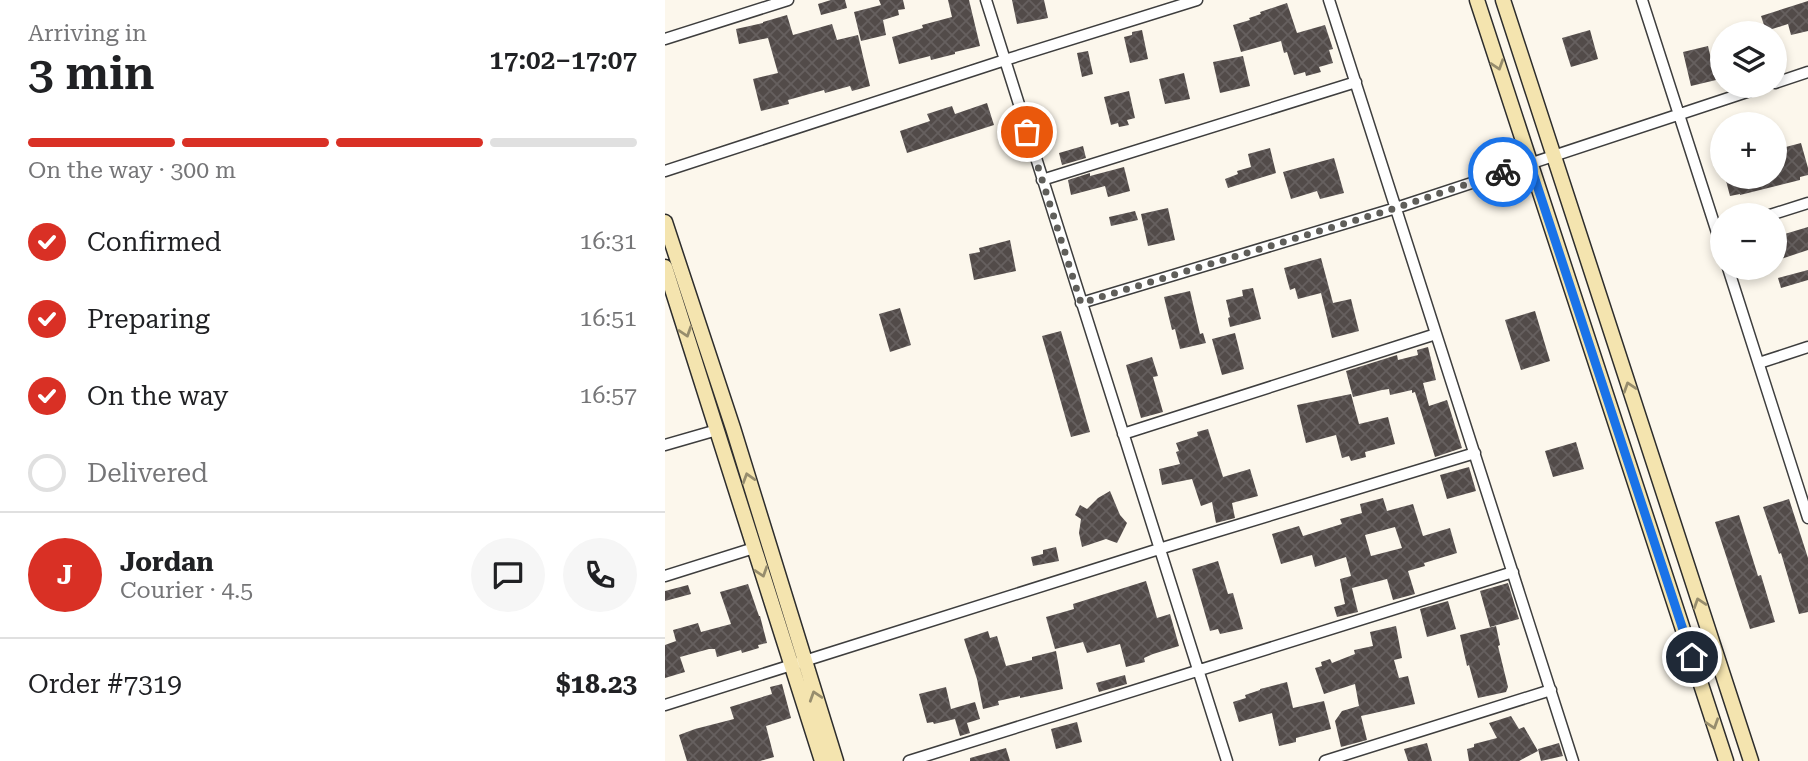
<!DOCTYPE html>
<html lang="en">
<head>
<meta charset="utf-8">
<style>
	:root { --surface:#fff; --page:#f6f6f6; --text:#202124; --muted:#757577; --line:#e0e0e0; --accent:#d93025 }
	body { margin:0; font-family:"Roboto Serif",serif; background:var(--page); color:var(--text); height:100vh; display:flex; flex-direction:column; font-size:26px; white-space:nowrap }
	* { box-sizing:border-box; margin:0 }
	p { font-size:23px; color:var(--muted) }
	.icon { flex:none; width:38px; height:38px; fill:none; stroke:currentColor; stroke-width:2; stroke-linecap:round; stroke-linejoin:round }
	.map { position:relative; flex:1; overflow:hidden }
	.panel { display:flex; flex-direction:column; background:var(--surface); width:665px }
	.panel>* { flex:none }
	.buttons { position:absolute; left:1045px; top:21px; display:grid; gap:14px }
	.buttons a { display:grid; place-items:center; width:77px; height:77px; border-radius:50%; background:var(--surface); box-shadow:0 4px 10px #0003; font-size:35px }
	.pin { position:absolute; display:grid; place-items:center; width:60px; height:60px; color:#fff; margin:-30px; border:4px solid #fff; border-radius:50%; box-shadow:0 2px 7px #0007 }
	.courier { position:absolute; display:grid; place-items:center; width:70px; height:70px; margin:-35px; border:5px solid #1a73e8; border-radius:50%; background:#fff; color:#222; box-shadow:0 2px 9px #0007 }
	.headline em { font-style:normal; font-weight:600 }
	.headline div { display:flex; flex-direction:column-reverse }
	.headline { display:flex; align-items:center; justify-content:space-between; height:119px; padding:0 28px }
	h1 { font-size:46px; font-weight:600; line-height:52px }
	.bar { display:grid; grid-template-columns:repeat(4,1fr); gap:10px 7px; align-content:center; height:84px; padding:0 28px }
	.bar i { height:9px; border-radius:5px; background:var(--line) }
	.bar .on { background:var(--accent) }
	.bar p { grid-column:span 4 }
	.line { display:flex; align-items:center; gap:18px; padding:0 28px; border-top:2px solid var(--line) }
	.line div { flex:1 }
	.round { display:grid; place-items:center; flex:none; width:74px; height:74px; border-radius:37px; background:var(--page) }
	ol { padding:0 28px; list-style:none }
	li { display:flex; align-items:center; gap:21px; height:77px }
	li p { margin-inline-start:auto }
	li .icon { padding:7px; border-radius:50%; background:var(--accent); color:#fff; stroke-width:4 }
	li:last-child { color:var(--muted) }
	li i { width:38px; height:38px; border:4px solid var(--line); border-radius:50% }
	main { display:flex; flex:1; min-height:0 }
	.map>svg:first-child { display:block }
</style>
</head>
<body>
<main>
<section class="panel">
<div class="headline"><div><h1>3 min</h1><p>Arriving in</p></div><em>17:02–17:07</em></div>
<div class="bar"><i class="on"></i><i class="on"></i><i class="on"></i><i></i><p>On the way · 300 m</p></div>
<ol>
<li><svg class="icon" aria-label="check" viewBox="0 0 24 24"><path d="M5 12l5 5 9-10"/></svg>Confirmed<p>16:31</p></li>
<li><svg class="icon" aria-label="check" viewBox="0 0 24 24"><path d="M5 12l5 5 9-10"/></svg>Preparing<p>16:51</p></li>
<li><svg class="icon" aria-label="check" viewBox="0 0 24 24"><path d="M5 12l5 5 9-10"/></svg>On the way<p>16:57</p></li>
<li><i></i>Delivered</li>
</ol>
<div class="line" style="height:126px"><b class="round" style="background:var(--accent);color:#fff">J</b><div><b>Jordan</b><p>Courier · 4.5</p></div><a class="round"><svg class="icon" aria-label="chat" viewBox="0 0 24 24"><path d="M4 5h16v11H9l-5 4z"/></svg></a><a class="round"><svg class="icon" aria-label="phone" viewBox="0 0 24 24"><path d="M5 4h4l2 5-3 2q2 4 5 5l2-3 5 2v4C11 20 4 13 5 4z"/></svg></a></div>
<div class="line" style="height:91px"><div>Order #7319</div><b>$18.23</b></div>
</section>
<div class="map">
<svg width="1143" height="761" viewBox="0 0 1143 761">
	<defs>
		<pattern id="building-cross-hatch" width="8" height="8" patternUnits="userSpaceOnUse" patternTransform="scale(1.75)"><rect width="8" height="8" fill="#524b49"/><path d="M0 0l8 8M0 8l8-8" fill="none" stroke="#66605f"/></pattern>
	</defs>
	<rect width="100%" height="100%" fill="#fcf7ec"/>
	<path fill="url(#building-cross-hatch)" fill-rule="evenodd" d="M166,0H180L182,8L156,15L153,4Z
		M214,0H238L240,9L233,10L234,15L218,20L221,35L196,41L189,12L216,5Z
		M283,0H304L315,46L290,52V54L266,60L265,56L234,64L227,37L258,28L257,25L287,17Z
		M347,0H379L383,18L352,24Z
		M1143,1V31L1126,35L1123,24L1101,31L1096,16Z
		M622,3L632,33L660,25L668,49L664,50L668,63L654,67L656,72L641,76L640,72L629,75L622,52L619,53L616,41L576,52L568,25L585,20L584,18L596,14L595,12Z
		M122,15L128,35L167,24L172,40L193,35L205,86L187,91L185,86L160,93L159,90L123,100L124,104L96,111L88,79L113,73L103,38L74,44L71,29L98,23V22Z
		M477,30L483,59L465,63L459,37L467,35V32Z
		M925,30L933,59L906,67L897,38Z
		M1043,46L1051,80L1026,86L1018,52Z
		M423,51L428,74L417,77L412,53Z
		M578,56L585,86L555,93L548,62Z
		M519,73L525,99L500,104L494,79Z
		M464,91L470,118L462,120L464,125L454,127L453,123L446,125L439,97Z
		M322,103L329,125L242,153L235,131L265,121L262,114L287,106L290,114Z
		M1136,143L1143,168V175L1135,177V180L1075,195V194L1065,196L1060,177H1110V153L1113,152V149Z
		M418,146L421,158L397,165L394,153Z
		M605,148L611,173L563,188L560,179L573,174L572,171L586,167L583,154Z
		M669,158L679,193L655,199L652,191L626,199L618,172Z
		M459,167L465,191L443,197L440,186L406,195L403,180L425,173V176Z
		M503,208L510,240L483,246L476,214Z
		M470,211L473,220L446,226L444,217Z
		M1143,227V250L1110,261V237Z
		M345,240L351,271L309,280L304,254L315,252L314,248Z
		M656,258L668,303L686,299L694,331L667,338L656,293L633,299L630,288L625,290L619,268Z
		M1143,270V280L1116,288L1113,278Z
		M588,288L596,319L565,327L563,318L565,317L561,300L578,296L577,290Z
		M525,291L535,334L538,333L541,343L515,349L510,329L507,330L499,297Z
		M235,308L246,345L225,352L214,314Z
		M870,311L885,361L856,370L840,320Z
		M396,331L425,432L406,437L377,336Z
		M570,333L579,369L557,375L547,339Z
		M763,347L771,380L758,383L764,406L782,400L797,448L770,457L750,392L747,393V390L725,395L724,389L717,390L688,397L681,371L732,355L733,360L753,355L752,350Z
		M487,357L493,376L488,377L498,412L476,418L461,365Z
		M686,394L694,424L723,417L730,444L700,452L701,457L686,461L684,456L677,458L671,435L641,443L632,405Z
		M543,429L558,477L585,469L593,496L567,503L570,518L551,523L547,502L536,506L527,479L497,485L494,469L515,464L511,452L514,451L511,443L533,436L532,432Z
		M911,442L919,469L888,477L880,451Z
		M804,467L811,491L782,499L775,475Z
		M445,491L455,515L462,523L452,543L441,539L417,547L414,533L416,519L410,515L415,505L422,509L433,498Z
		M718,498L722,511L748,504L758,536L785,528L792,553L759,563L760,566L743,571L750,594L728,600L722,579L687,588L693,612L672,617L669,607L680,604L675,579L686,576L681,557L650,567L647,555L616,564L607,534L634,526L638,536L677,524L675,519L697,513L695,504ZM730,527L737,548L706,556L700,535Z
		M1124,499L1143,558V612L1134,614L1116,553L1114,554L1098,507Z
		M1074,515L1093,576L1096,575L1110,622L1085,629L1050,522Z
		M391,547L394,561L368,566L366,557L378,554V550Z
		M553,561L563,594L568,593L578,629L555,634L553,629L545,631L527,569Z
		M481,581L492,618L505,614L514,646L488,654L479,658L480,662L461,667L455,644L422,653L418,642L390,649L381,617L409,609L408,604Z
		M843,583L854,619L825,627L815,591Z
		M83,584L94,616H95L102,643L93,645L94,648L77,653L76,650L52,657L50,649H44L15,657L20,672L0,678V645L11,641L8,630L33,623L36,632L66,624L55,592Z
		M23,585L26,594L0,601V591Z
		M783,601L791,629L762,637L755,609Z
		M731,626L737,658L729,660L734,678L743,676L750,704L696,716L702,740L676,747L670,721L677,711L694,706L690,684L659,694L650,668L657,666L656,662L665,659L667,663L690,654L689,650L708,646L705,632Z
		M831,626L835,645L833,646L843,687L841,692L813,698L804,665L802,666L795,635Z
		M323,631L325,638L332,636L341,666L367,660V657L391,651L398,689L355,698V696L333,701L334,705L318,709L312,679L299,639Z
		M460,675L462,684L434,692L431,683Z
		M622,682L628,708L659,701L666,729L631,738V742L614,746L607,713L574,722L568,702L581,698L580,695L595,690V689Z
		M117,684L126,718L101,726L109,757L95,761H22L14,735L30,729L69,719L65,707L107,694L105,687Z
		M281,687L286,709L310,702L315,719L302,723L305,733L295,736L290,719L269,724L268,722L262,723L254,694Z
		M846,716L854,729L859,727L873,751L854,761H804L802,749L809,747V744L832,738L824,723Z
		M412,722L417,742L391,749L386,729Z
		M762,743L767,761H743L739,749Z
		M894,743L898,756L876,761L873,749Z
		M341,748L345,761H305V758Z"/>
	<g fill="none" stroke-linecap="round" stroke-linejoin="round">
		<defs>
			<path id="minor" d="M321,0L562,761
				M664,0L908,761
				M977,0L1057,248
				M0,39L123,0
				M1110,83L1143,72
				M0,171L340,60L532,0
				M377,180L691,82
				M1105,215L1143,203
				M1063,268L1143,518
				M416,303L731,208L1100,86
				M1094,363L1143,347
				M458,434L771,334
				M0,445L52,430
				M0,576L89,548
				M0,705L494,549L810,453
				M244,761L848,572
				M660,761L886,690"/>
			<path id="secondary" d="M812,0L1061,761
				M838,0L1086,761
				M0,222L68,428L171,761
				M0,267L157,761"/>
		</defs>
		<use href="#minor" stroke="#3e3e3e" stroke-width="13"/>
		<use href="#secondary" stroke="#2d2d2d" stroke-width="17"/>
		<use href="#minor" stroke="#fff" stroke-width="10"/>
		<use href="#secondary" stroke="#f4e4af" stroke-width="14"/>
	</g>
	<defs><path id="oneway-chevron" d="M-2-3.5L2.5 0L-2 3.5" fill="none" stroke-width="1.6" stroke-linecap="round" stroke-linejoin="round" transform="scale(1.75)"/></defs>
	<g stroke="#978d6d">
		<use href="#oneway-chevron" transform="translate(833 65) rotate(72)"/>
		<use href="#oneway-chevron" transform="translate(21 332) rotate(72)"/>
		<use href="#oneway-chevron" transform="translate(964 387) rotate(-108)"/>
		<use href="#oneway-chevron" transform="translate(83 478) rotate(-107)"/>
		<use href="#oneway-chevron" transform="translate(97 572) rotate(72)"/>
		<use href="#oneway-chevron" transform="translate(1034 603) rotate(-108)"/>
		<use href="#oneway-chevron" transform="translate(150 696) rotate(-108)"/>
		<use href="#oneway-chevron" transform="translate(1048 724) rotate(72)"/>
	</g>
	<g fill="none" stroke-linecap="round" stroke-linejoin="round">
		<path stroke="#5f5e5a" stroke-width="7" stroke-dasharray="0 12.6" d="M362,132L416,303L731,208L838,172"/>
		<path stroke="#1a73e8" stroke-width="9" d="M838,172L865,164L1027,657"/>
	</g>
</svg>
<div class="buttons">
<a><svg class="icon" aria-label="layers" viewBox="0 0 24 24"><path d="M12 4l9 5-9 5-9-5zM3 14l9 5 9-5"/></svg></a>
<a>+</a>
<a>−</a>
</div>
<div class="pin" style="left:362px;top:132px;background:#ea580c"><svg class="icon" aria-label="bag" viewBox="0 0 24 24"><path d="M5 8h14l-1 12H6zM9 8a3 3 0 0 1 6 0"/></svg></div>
<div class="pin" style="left:1027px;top:657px;background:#1f2937"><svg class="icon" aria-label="home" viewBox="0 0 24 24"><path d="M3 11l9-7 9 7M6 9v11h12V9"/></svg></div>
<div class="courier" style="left:838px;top:172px"><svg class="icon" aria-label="bike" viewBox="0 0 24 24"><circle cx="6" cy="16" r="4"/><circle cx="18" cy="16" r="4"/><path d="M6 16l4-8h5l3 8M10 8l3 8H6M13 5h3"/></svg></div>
</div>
</main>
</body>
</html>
